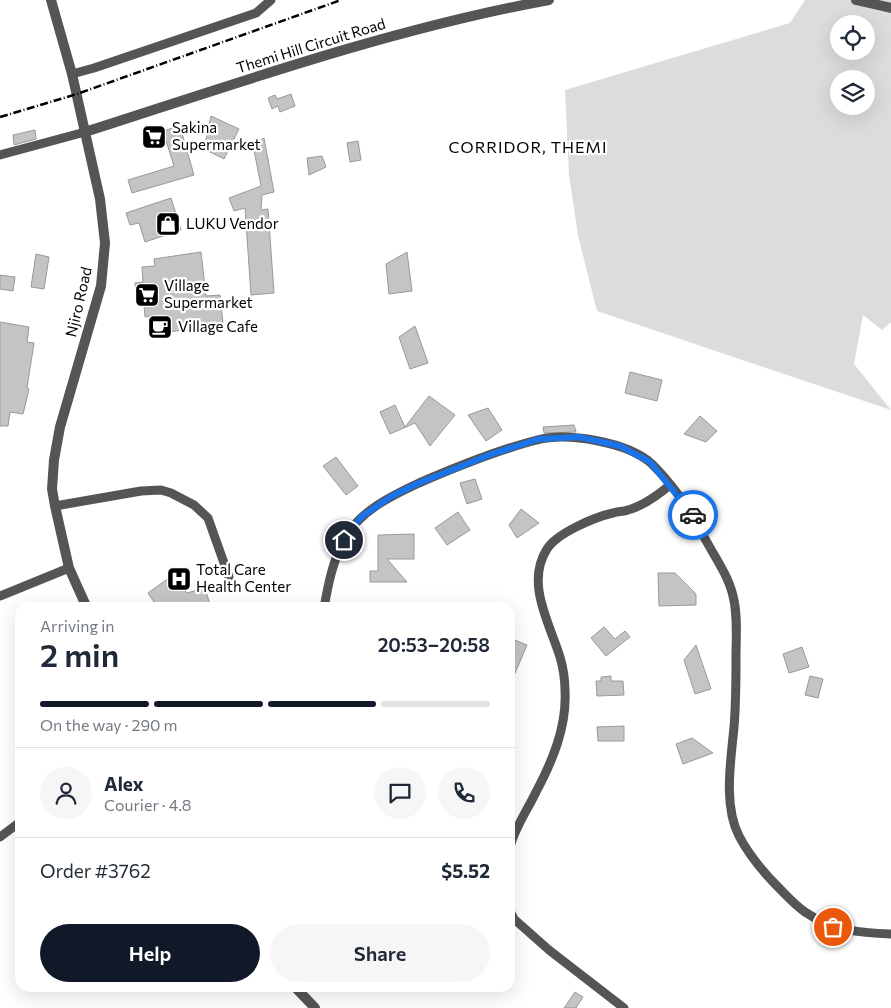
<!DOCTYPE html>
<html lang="en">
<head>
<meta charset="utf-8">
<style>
	:root { --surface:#fff; --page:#f6f6f7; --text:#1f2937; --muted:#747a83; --line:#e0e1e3; --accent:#111827 }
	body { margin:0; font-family:Commissioner,sans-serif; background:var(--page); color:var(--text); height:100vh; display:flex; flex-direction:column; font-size:19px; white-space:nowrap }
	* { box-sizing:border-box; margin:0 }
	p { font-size:16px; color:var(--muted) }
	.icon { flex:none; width:28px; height:28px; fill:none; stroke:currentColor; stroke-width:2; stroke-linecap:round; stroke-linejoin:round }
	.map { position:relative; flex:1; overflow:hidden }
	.drawer { position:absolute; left:15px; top:602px; width:500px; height:390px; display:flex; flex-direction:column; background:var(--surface); border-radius:15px; box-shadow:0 5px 20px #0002 }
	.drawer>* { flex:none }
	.fabs { position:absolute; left:830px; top:15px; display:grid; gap:10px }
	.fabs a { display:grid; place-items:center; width:45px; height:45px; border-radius:50%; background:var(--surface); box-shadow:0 5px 20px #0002; font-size:25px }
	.pin { position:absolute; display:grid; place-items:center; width:42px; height:42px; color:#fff; margin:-21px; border:2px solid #fff; border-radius:50%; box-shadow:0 1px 5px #0007 }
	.courier { position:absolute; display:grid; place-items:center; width:50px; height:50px; margin:-25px; border:4px solid #1a73e8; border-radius:50%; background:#fff; color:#222; box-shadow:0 1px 6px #0007 }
	.head em { font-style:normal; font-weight:600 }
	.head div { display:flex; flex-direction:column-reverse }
	.head { display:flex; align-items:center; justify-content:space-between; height:85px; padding:0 25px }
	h1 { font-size:32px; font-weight:600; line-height:38px }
	.bar { display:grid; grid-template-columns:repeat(4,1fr); gap:8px 5px; align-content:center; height:60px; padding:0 25px }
	.bar i { height:6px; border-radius:4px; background:var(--line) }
	.bar .selected { background:var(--accent) }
	.bar p { grid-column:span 4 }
	.line { display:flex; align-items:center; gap:12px; padding:0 25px; border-top:1px solid var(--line) }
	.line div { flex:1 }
	.round { display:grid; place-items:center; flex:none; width:52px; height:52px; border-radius:26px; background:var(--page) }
	.primary-button { display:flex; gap:10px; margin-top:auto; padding:10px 25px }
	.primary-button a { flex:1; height:58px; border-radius:30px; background:var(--accent); color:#fff; font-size:20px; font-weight:600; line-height:58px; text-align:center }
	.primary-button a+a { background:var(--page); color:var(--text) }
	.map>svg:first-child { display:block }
</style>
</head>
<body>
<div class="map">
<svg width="891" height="1008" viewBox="0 0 891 1008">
	<rect width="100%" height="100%" fill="#fff"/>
	<path fill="#dcdcdc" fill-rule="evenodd" d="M805,0H891V322L882,330L863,315L854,364L891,410L597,311L578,235L569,175L565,90L790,23ZM839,24H866V51H839ZM839,79H866V106H839Z"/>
	<path fill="#c4c4c4" stroke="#999" d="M291,94L295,106L280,112L278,106L272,109L268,98L275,95L277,99Z
		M211,116L239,129L224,159L204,149Z
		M180,126L194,175L132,193L128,180L174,166L163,131Z
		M35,130L36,139L14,145L13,135Z
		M264,138L274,192L262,195L261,210L268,209L274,293L251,295L245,208L234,211L229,198L261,186L253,145Z
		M358,141L361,160L350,162L347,143Z
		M322,156L326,167L309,175L307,158Z
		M171,198L181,230L145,242L139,223L130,225L126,213Z
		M201,252L206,296L220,295L223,323L170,332V336L151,338L149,316L145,317L143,292L136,293L135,283L143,282L142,267L155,266L154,259Z
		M407,252L412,291L389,294L386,264Z
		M36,254L49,257L44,289L31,287Z
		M0,275L15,277L13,291L0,289Z
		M0,322L29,327L27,342L34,343L27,388L29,389L23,414L10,412L8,426H0Z
		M415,326L428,363L410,369L399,337Z
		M630,372L662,380L657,401L625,393Z
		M429,396L455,415L430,446L415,423L390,434L380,412L395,405L405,427Z
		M488,408L502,430L486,441L468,415Z
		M700,416L717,431L706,442L684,434Z
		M574,425L576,432L544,433L543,427Z
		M336,457L358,486L346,495L323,466Z
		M475,479L482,499L467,504L460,483Z
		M521,509L539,523L517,538L509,525Z
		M458,512L470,530L447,545L435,528Z
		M414,534V559H387L407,582H370V571H378V535Z
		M658,573H675L696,594V605L659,606Z
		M173,575L187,593L205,588L211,608H158L148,593Z
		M604,627L615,639L625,631L630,637L606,656L591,638Z
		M510,638L527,645L510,685Z
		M696,645L711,689L695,694L684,660Z
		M802,647L809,667L789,673L783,654Z
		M611,676V681H623L624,695L597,696L596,681H601V677Z
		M810,676L823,679L818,698L805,695Z
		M624,726V741H598L597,727Z
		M692,738L713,753L683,764L676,744Z
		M575,992L583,997L576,1008H564Z"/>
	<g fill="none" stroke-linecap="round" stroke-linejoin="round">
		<path stroke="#555" stroke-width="9" d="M72,74L94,68L256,13L271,0
			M0,155L85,132
			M55,506L141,491L161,490L171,493L194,505L208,518L229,577
			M0,596L69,568
			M324,608C328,585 333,560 344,540C358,512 391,496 419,483C456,467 497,450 537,440C568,432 628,442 652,464C672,484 689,508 702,533C712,553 728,574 733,596C738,615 736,637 736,656C736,680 736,704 734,727C731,760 723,805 739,836C749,855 764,873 779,888C787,896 795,905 805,912C831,930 860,933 891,934
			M0,837L20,822
			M510,847C515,827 527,811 536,792C552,762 567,727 565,691C565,681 563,667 560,657C550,624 525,583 547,549C557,533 595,517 613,513C618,511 623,512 628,510C643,506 658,495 670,485
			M510,911L514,919L549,950L624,1008"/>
		<path stroke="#555" stroke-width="10" d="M51,0L72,74L100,199L105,243L101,286L60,427L54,460L52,489L55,506L69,568L87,608
			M856,0L891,8
			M85,132C238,83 391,29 549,0
			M296,988L315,1008"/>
		<path stroke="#000" stroke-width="2.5" stroke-dasharray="8 2.5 1 2.5" stroke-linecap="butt" d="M0,117L77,94L341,0"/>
	</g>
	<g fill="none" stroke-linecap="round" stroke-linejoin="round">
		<path stroke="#595959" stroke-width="5" stroke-dasharray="0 9" d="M693,515L725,576L733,596L737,627L736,672L734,725L730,767V788L731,812L738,835L754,860L777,885L804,911L833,927"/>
		<path stroke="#1a73e8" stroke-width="6" d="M344,540L361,517L392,496L419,483L492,454L539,439L579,437L620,446L650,462L693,515"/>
	</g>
	<defs>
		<symbol id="supermarket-square" viewBox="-11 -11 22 22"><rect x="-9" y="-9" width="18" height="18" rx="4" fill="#000" stroke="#fff"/><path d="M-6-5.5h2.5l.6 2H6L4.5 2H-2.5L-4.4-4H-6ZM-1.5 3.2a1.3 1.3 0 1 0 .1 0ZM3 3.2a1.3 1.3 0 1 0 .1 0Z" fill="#fff"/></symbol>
		<symbol id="shop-square" viewBox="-11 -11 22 22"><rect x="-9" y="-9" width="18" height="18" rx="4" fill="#000" stroke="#fff"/><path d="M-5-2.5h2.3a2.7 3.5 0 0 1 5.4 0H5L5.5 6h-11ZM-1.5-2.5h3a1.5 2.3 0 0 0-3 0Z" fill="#fff"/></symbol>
		<symbol id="cafe-square" viewBox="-11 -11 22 22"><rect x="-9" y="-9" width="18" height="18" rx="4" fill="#000" stroke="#fff"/><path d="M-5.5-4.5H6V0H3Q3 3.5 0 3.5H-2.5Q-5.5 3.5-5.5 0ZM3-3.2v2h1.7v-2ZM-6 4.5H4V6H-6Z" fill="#fff"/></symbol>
		<symbol id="hospital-square" viewBox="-11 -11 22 22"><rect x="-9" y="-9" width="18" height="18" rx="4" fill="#000" stroke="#fff"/><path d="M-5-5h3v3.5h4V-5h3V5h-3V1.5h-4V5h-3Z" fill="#fff"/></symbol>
	</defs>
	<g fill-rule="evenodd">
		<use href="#supermarket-square" x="140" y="123" width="28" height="28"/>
		<use href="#shop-square" x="154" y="210" width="28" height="28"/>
		<use href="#supermarket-square" x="133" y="281" width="28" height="28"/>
		<use href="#cafe-square" x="146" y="313" width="28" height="28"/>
		<use href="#hospital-square" x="165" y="565" width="28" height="28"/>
	</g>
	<g text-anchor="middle" stroke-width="4.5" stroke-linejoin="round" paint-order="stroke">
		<g font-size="15" fill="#000" stroke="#fff">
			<text transform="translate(311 46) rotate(-17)" y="5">Themi Hill Circuit Road</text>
			<text transform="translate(79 302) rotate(-77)" y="5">Njiro Road</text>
		</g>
		<g font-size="15" fill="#000" stroke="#fff" text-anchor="start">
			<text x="172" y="133">Sakina<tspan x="172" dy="17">Supermarket</tspan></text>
			<text x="186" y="229">LUKU Vendor</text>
			<text x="164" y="291">Village<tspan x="164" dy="17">Supermarket</tspan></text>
			<text x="178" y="332">Village Cafe</text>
			<text x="196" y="575">Total Care<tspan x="196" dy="17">Health Center</tspan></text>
		</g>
		<g font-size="16" letter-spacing="1" fill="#000" stroke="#fff">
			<text x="528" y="153">CORRIDOR, THEMI</text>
		</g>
	</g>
</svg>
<div class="fabs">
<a><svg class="icon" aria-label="locate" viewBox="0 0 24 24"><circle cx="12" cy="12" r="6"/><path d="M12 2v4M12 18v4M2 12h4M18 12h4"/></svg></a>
<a><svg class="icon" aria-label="layers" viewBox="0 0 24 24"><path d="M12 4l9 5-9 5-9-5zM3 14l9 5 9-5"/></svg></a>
</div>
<div class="pin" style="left:833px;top:927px;background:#ea580c"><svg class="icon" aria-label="bag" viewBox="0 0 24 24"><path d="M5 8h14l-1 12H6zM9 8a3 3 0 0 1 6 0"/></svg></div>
<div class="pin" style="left:344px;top:540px;background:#1f2937"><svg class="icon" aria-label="home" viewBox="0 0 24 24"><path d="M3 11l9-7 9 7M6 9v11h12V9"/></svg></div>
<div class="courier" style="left:693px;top:515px"><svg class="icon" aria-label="car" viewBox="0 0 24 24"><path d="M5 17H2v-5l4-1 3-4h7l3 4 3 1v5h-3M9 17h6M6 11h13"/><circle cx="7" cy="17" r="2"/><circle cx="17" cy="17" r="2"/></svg></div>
<section class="drawer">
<div class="head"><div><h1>2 min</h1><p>Arriving in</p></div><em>20:53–20:58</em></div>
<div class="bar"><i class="selected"></i><i class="selected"></i><i class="selected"></i><i></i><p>On the way · 290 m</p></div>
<div class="line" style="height:90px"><a class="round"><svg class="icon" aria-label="person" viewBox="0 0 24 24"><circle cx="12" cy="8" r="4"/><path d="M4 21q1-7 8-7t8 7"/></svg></a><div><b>Alex</b><p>Courier · 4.8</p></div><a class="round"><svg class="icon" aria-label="chat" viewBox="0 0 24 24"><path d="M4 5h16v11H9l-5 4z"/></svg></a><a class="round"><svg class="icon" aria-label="phone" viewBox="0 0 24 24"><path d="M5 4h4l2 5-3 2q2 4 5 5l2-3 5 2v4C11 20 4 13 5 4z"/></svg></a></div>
<div class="line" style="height:65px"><div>Order #3762</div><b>$5.52</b></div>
<div class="primary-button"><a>Help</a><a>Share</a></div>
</section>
</div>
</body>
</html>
